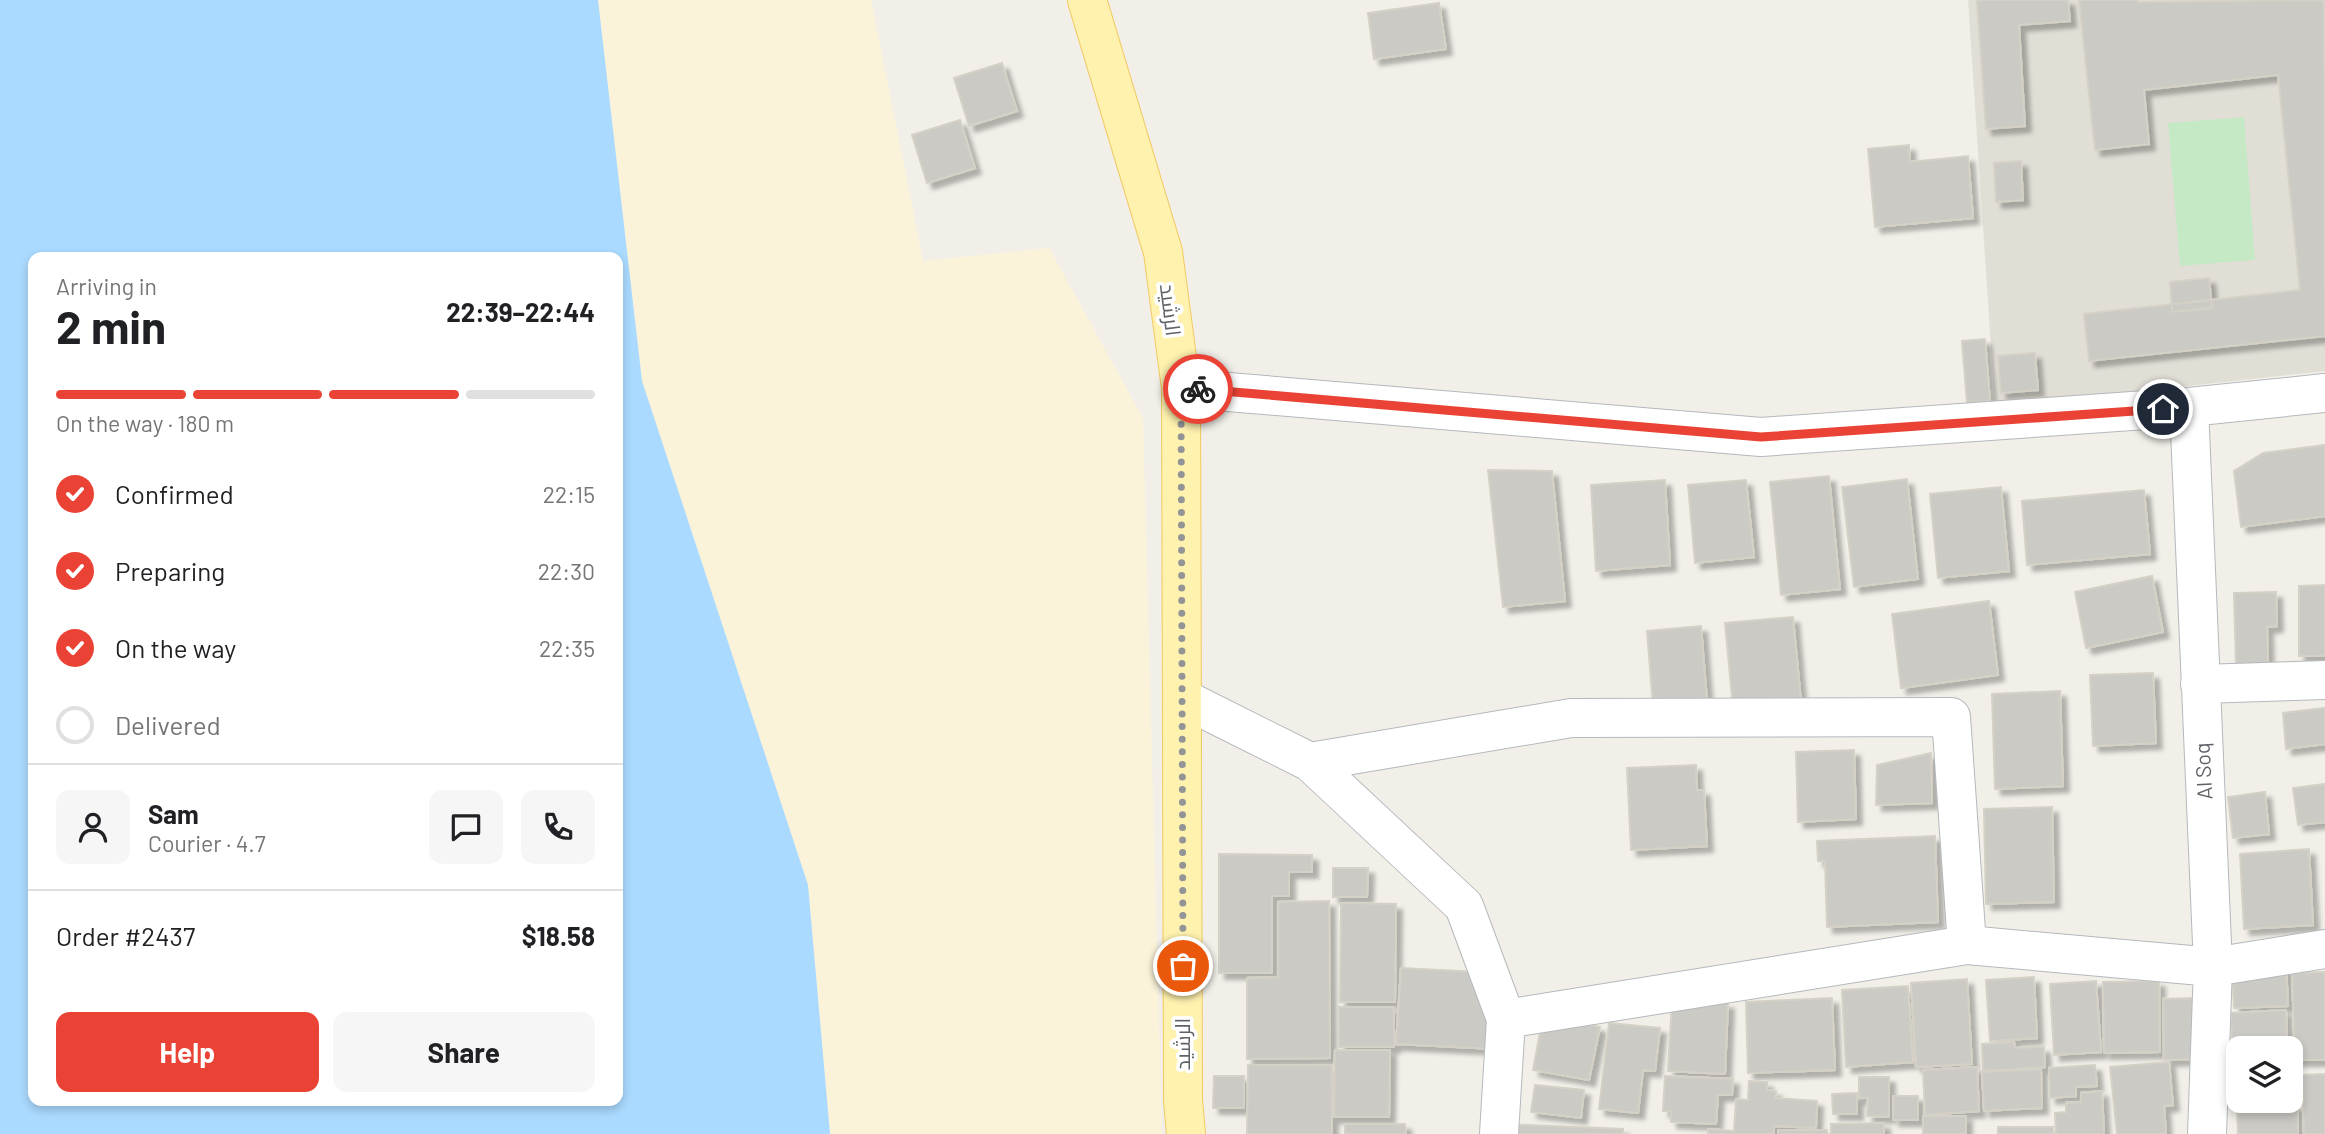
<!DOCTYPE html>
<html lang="en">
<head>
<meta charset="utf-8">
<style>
	:root { --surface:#fff; --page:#f6f6f6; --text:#202124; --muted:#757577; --line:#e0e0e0; --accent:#ea4335 }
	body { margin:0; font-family:Barlow,Cairo,sans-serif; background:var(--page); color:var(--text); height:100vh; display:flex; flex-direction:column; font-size:26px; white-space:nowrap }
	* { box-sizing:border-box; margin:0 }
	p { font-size:23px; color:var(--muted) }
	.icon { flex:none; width:38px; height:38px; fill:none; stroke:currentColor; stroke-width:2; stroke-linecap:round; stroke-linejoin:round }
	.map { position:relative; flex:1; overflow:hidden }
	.sheet { position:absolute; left:28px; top:252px; width:595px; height:854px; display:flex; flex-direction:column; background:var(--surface); border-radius:14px; box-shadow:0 4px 10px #0003 }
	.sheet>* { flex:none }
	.tools { position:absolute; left:2226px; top:1036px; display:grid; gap:14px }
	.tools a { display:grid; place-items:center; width:77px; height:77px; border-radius:14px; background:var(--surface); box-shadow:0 4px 10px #0003; font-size:35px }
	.pin { position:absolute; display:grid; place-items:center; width:60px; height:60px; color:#fff; margin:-30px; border:4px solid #fff; border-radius:50%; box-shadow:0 2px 7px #0007 }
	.courier { position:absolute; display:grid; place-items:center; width:70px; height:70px; margin:-35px; border:5px solid #ea4335; border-radius:50%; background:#fff; color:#222; box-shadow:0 2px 9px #0007 }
	.overview em { font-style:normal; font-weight:700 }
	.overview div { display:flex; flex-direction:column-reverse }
	.overview { display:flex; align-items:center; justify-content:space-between; height:119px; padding:0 28px }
	h1 { font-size:46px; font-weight:700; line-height:52px }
	.bar { display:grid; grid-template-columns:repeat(4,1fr); gap:10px 7px; align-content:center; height:84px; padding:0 28px }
	.bar i { height:9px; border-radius:5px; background:var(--line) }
	.bar .selected { background:var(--accent) }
	.bar p { grid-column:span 4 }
	.line { display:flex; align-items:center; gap:18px; padding:0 28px; border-top:2px solid var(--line) }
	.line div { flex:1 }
	.round { display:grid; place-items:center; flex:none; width:74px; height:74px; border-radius:14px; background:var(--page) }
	ol { padding:0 28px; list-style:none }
	li { display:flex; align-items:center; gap:21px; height:77px }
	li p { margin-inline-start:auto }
	li .icon { padding:7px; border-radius:50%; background:var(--accent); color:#fff; stroke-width:4 }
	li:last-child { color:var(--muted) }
	li i { width:38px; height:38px; border:4px solid var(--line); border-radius:50% }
	.cta { display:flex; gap:14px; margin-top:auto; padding:14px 28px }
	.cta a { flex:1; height:80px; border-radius:14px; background:var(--accent); color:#fff; font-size:28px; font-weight:700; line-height:80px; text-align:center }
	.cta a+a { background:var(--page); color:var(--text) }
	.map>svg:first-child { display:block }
</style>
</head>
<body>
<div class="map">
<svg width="2325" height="1134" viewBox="0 0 2325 1134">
	<defs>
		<filter id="shadow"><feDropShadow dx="6" dy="6" stdDeviation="2" flood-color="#0004"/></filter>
	</defs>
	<rect width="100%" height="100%" fill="#f1efe8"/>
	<path fill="#e1ded6" d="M1968,0H2325V371L1995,407Z"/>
	<path fill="#c5e8c5" d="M2244,117L2255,260L2180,266L2168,123Z"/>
	<path fill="#fbf3d9" d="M598,0H871L923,261L1049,248L1143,418L1162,1134H830L808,885L642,381Z"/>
	<path fill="#aadaff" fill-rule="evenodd" d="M0,0H598L642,381L808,885L830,1134H0ZM33,257H618V1101H33Z"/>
	<path fill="#cccac5" stroke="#d6d1c6" stroke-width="2" filter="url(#shadow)" d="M1977,0H2068L2070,21L2019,25L2025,126L1986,129Z
		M2079,0H2138V2L2324,0L2325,336L2089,361L2084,314L2300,290L2278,75L2144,90L2149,144L2095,150Z
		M1439,3L1446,49L1374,59L1368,13Z
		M1002,63L1017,111L969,126L954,78Z
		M960,120L975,168L927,183L912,135Z
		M1909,145L1910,162L1968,156L1973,218L1875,227L1868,149Z
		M2021,161L2023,200L1996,202L1994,163Z
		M2209,278L2212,308L2172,312L2170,282Z
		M1985,339L1990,401L1967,403L1962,341Z
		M2035,353L2038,390L2001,393L1998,356Z
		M2325,445V516L2241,527L2234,471L2263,453Z
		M1488,470L1552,471L1565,601L1503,607Z
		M1829,476L1840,589L1781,595L1770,482Z
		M1907,479L1918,579L1854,587L1842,487Z
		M1665,480L1670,565L1596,571L1591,485Z
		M1746,480L1754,557L1695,563L1688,485Z
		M2001,487L2009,571L1938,578L1930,494Z
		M2144,490L2150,554L2027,565L2022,501Z
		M2152,576L2163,632L2086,648L2075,592Z
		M2325,585V656H2299V586Z
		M2276,592L2277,626L2267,627L2268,664L2236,665L2234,593Z
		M1989,601L1998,675L1901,688L1892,614Z
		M1793,617L1801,702L1733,708L1725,623Z
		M1701,626L1707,701L1653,706L1647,631Z
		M2153,673L2156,743L2093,746L2090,675Z
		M2060,691L2063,786L1995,789L1992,694Z
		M2325,708V744L2286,749L2283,713Z
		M1854,750L1856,819L1798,822L1796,752Z
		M1931,753L1932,803L1876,805L1877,765Z
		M1696,765L1697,790H1704L1707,846L1631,850L1627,768Z
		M2325,784V822L2298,825L2293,788Z
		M2265,792L2269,834L2233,838L2228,797Z
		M2052,807L2054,902L1986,904L1984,809Z
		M1935,836L1938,922L1827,927L1825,861H1818L1817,841Z
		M2309,849L2313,925L2244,929L2240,854Z
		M1219,854L1312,855V872H1289V896H1272V973H1219Z
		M1333,868H1368L1367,897H1333Z
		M1329,901L1330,1058L1247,1059V978L1278,977V902Z
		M1341,903L1396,904L1395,1002H1340Z
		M2286,964L2288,1006L2234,1008L2232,966Z
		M1401,968L1498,973L1494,1049L1396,1044Z
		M2325,972V1060H2295L2292,973Z
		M2034,977L2037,1038L1990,1041L1986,980Z
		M1967,979L1972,1064L1916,1067L1911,983Z
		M2096,981L2101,1052L2054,1055L2050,984Z
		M2159,981L2160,1052L2104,1053L2103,982Z
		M1908,986L1913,1062L1846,1067L1842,990Z
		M1832,998L1835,1070L1748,1073L1746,1002Z
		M2194,998L2195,1059L2164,1060L2163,999Z
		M1672,1001L1728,1003L1725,1074L1668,1071Z
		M1339,1007H1394V1047H1339Z
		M2286,1010L2287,1044L2232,1046L2231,1013Z
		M1543,1016L1600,1027L1589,1080L1533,1070Z
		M1609,1023L1660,1028L1655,1071L1643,1070L1638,1113L1599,1109Z
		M2014,1042L2015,1048L2044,1047L2045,1067L1983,1071L1982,1044Z
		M1335,1050H1390L1389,1117H1334Z
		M2238,1050V1098H2236L2234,1051Z
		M2169,1062L2173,1105L2164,1106L2166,1134H2117L2110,1067Z
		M1248,1065H1332V1134H1247Z
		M2095,1065L2097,1086L2076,1087V1096L2050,1098L2049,1068Z
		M1977,1067L1979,1111L1925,1115L1923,1070Z
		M2041,1069L2042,1108L1984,1111L1982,1072Z
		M2325,1074V1134H2304L2302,1075Z
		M1214,1076H1244V1108H1213Z
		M1665,1076L1733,1079L1732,1095H1718L1716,1124L1671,1122V1111H1663Z
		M1859,1077H1889V1117L1867,1116L1868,1098H1859Z
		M1749,1081L1767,1082V1090L1776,1091L1775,1098L1817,1101L1816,1128L1774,1126V1133L1765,1134H1708V1129L1734,1131L1736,1099L1748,1100Z
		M1535,1085L1584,1090L1581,1118L1531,1112Z
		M2102,1091L2104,1134H2056L2055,1113L2066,1112V1103L2081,1102V1093Z
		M1857,1093V1114H1833L1832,1094Z
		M1893,1096H1918V1120H1893Z
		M2298,1105V1134H2238L2237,1108Z
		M1923,1116H1966V1134H1923Z
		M1884,1123V1134H1831V1124Z
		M1345,1124H1405L1406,1134H1345Z
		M1504,1124L1623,1129V1134H1503Z
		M1998,1127H2053V1134H1998Z
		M1778,1130H1827V1134H1778Z"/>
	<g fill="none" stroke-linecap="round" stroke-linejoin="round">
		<defs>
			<path id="minor" d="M1181,388L1761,437L2189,407L2325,393
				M2189,407L2213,967L2207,1134
				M2200,684L2325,680
				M1182,698L1310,762L1464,906L1506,1019L1967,945L2213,967L2325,949
				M1310,762L1571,718L1951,717L1967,945
				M1499,1134L1506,1019"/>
			<path id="major" d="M1087,0L1163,252L1181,388L1183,1100L1186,1134"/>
		</defs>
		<use href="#minor" stroke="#b5b8bc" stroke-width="40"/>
		<use href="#major" stroke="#f2c960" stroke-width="40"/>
		<use href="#minor" stroke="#fff" stroke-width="38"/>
		<use href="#major" stroke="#fff2af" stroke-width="38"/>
	</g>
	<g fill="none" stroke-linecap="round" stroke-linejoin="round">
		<path stroke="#929495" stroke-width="7" stroke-dasharray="0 12.6" d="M1183,966L1181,388L1198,389"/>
		<path stroke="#ea4335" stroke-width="9" d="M1198,389L1761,437L2163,409"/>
	</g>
	<g text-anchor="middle" stroke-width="7" stroke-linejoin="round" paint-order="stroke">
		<g font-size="21" fill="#5f6368" stroke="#fff">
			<text transform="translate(1170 310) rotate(83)" y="7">الرشيد</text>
			<text transform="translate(2204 771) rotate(-93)" y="7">Al Soq</text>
			<text transform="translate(1183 1044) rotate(-90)" y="7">الرشيد</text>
		</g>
	</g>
</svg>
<div class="tools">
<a><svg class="icon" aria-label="layers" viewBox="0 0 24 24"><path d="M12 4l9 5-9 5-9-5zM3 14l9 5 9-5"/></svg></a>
</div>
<div class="pin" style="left:1183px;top:966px;background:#ea580c"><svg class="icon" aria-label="bag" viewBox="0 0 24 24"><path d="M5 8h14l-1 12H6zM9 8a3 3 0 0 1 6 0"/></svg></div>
<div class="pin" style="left:2163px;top:409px;background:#1f2937"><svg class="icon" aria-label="home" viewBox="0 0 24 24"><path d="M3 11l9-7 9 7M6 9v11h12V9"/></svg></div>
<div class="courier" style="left:1198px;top:389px"><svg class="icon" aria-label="bike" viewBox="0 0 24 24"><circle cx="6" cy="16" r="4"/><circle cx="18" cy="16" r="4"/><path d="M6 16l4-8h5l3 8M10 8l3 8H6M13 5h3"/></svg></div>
<section class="sheet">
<div class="overview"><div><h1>2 min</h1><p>Arriving in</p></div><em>22:39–22:44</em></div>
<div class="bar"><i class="selected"></i><i class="selected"></i><i class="selected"></i><i></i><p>On the way · 180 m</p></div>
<ol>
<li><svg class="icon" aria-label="check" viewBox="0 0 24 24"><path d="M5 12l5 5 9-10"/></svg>Confirmed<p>22:15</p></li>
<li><svg class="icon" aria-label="check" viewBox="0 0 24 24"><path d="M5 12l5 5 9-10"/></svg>Preparing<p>22:30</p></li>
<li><svg class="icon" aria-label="check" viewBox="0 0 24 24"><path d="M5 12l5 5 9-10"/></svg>On the way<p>22:35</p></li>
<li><i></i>Delivered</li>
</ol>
<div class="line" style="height:126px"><a class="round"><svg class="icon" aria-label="person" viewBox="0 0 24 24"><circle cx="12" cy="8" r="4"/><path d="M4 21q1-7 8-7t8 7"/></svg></a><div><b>Sam</b><p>Courier · 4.7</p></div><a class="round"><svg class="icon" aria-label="chat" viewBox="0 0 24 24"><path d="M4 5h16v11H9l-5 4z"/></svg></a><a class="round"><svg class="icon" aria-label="phone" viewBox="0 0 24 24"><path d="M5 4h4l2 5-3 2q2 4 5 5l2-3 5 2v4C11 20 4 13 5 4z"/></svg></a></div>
<div class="line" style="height:91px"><div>Order #2437</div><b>$18.58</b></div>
<div class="cta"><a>Help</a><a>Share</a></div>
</section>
</div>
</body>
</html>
